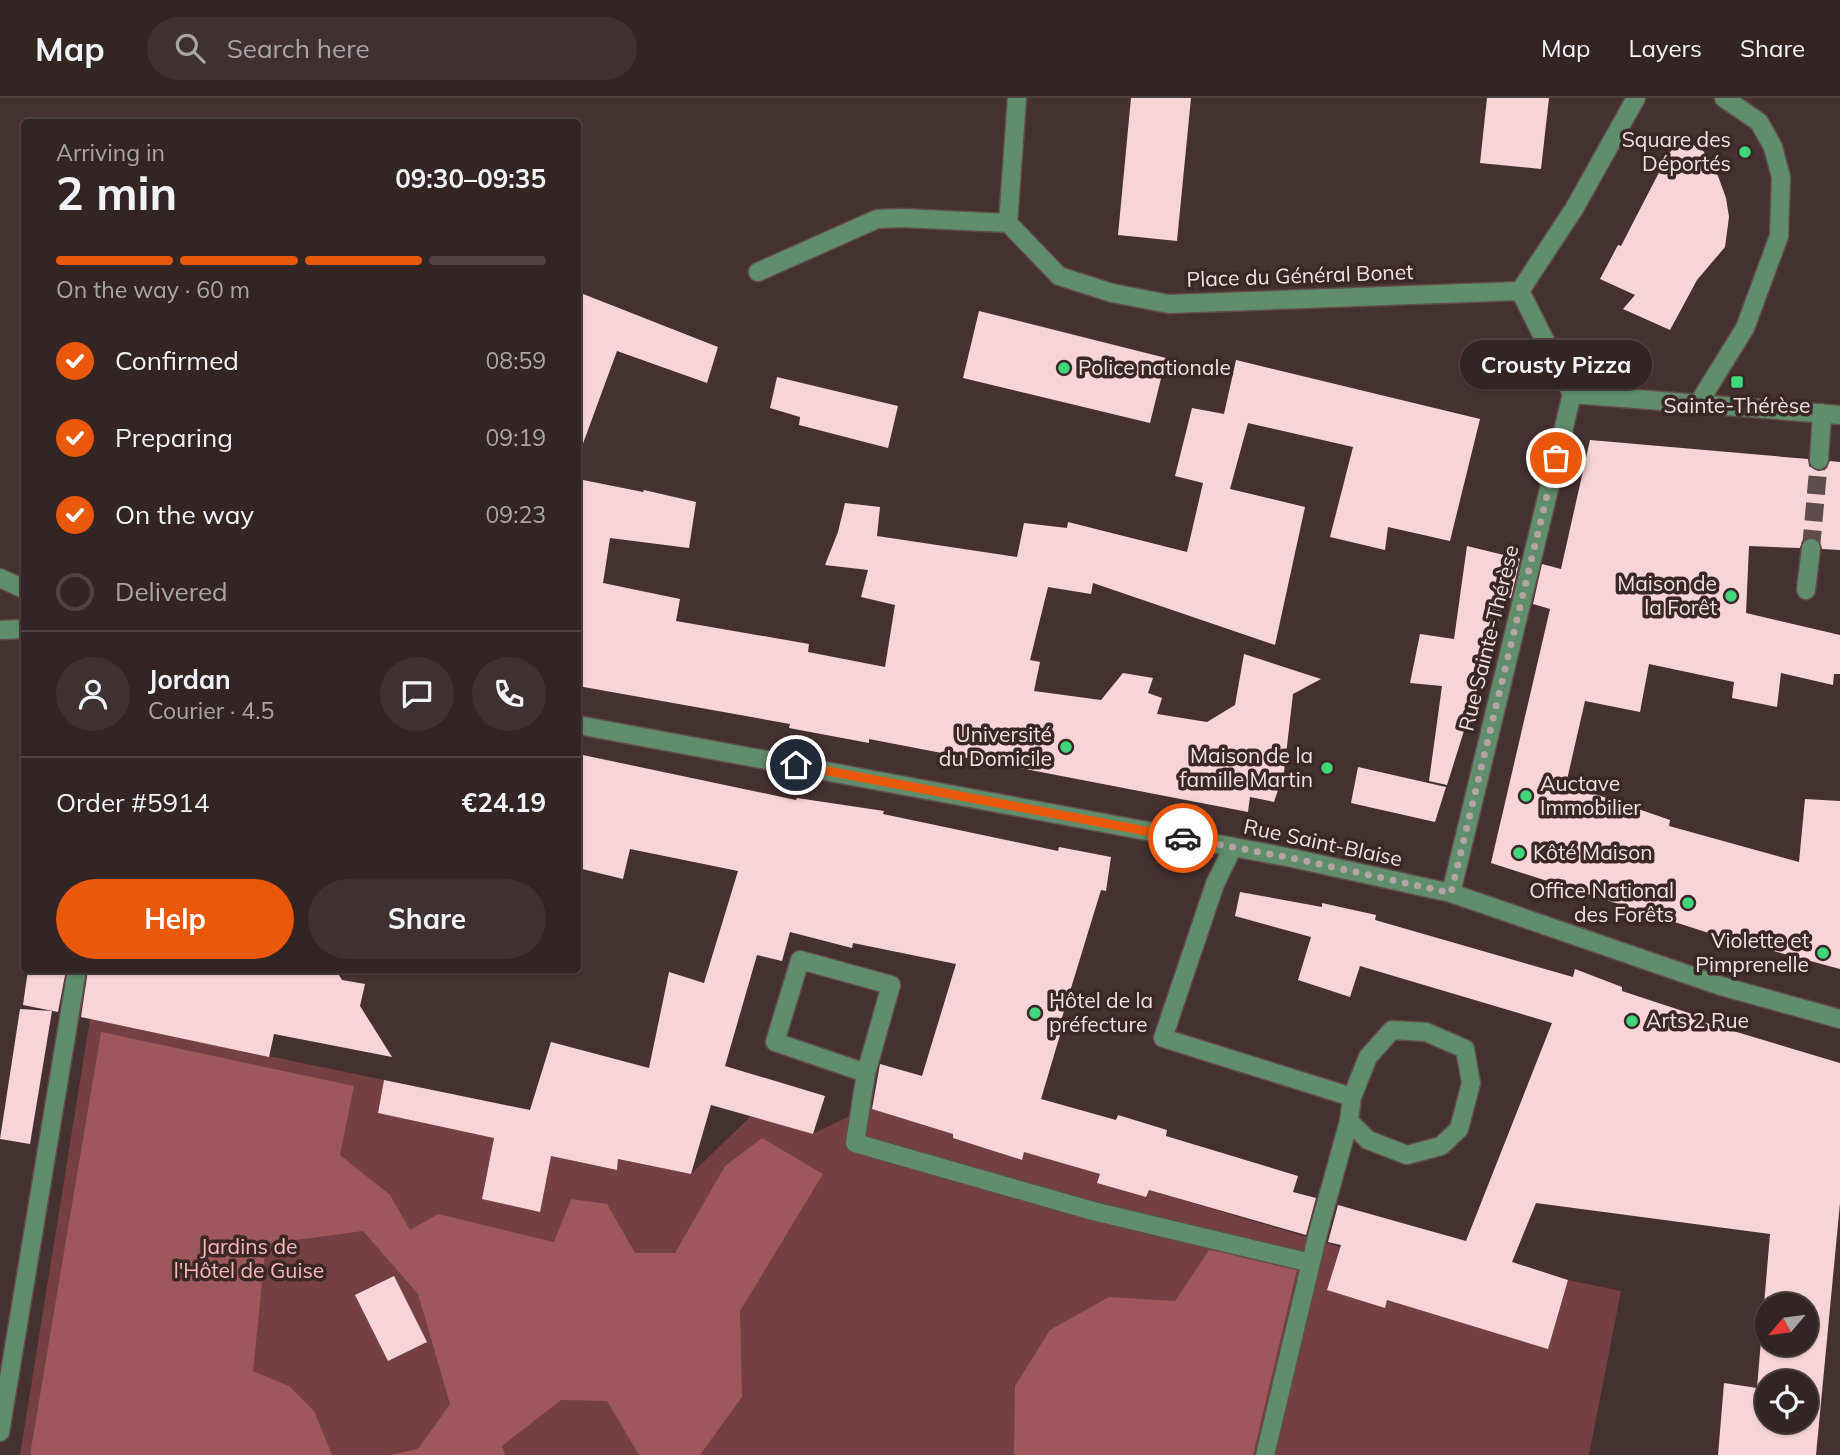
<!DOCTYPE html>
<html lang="en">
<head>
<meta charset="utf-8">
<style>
	:root { --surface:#342525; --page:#3f3132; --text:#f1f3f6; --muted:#a9a5a7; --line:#4e4242; --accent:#ea580c }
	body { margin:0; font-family:Mulish,sans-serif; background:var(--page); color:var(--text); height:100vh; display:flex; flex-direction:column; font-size:26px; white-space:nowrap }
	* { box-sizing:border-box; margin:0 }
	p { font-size:23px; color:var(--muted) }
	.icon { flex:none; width:38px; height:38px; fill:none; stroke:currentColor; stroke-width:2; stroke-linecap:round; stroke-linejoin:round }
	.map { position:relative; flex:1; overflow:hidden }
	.sheet { position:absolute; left:21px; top:21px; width:560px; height:854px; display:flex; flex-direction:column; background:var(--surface); border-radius:7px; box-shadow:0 2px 5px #0004,0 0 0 2px var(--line) }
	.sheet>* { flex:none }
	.needle { width:46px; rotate:241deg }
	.tools { position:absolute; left:1755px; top:1195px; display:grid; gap:14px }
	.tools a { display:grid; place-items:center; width:63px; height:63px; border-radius:50%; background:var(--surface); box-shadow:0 2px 5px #0004,0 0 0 2px var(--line); font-size:35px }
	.pin { position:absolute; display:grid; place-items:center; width:60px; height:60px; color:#fff; margin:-30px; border:4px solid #fff; border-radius:50%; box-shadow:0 2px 7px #0007 }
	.courier { position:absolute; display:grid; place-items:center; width:70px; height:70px; margin:-35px; border:5px solid #ea580c; border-radius:50%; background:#fff; color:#222; box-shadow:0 2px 9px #0007 }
	.bubble { position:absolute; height:49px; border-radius:24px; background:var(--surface); box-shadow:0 2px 5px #0004,0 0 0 2px var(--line); font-size:23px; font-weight:700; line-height:49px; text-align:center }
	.summary em { font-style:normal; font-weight:700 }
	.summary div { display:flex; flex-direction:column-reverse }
	.summary { display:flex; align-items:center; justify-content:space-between; height:119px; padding:0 35px }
	h1 { font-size:46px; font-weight:700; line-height:52px }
	.bar { display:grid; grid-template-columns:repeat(4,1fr); gap:10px 7px; align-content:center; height:84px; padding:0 35px }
	.bar i { height:9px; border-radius:5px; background:var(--line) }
	.bar .selected { background:var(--accent) }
	.bar p { grid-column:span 4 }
	.line { display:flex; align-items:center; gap:18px; padding:0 35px; border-top:2px solid var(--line) }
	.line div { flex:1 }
	.round { display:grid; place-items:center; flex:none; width:74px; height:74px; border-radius:37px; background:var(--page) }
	ol { padding:0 35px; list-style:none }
	li { display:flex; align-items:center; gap:21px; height:77px }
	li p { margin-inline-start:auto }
	li .icon { padding:7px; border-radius:50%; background:var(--accent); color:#fff; stroke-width:4 }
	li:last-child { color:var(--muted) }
	li i { width:38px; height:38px; border:4px solid var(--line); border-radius:50% }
	.button { display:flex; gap:14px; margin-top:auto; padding:14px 35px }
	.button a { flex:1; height:80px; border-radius:42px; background:var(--accent); color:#fff; font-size:28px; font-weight:700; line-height:80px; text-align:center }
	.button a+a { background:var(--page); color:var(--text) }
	header { display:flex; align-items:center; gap:42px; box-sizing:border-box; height:98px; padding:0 35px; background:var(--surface); border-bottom:2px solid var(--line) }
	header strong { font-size:33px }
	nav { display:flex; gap:38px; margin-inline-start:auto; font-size:24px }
	.search { width:490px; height:63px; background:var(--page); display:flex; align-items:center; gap:18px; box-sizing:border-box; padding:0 24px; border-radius:38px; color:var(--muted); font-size:26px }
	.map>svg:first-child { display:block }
</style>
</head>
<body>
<header>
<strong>Map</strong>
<div class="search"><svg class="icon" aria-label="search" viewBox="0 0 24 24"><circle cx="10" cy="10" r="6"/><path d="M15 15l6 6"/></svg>Search here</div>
<nav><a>Map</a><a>Layers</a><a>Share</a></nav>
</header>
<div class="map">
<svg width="1840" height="1357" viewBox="0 0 1840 1357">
	<rect width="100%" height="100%" fill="#463131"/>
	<path fill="#754043" d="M90,921L384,982L378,1015L494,1039L482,1101L551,1058L616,1072L618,1061L691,1076L751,1018L813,1036L868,1009L953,1036V1040L1021,1062L1024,1054L1100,1076L1097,1085L1146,1099L1149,1092L1340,1149L1327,1192L1384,1209L1387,1202L1548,1250L1568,1182L1621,1193L1589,1357H20Z"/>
	<path fill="#9e575b" d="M101,934L354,988L340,1057L390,1097L410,1132L438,1116L554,1144L571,1101L607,1106L635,1155H675L725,1068L762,1040L823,1076L740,1213L742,1299L700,1357H639L607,1303L561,1302L502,1348L505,1357H390L418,1351L450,1306L418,1196L363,1133L266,1146L253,1273L289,1288L314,1313L332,1357H30Z
		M1209,1152L1298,1167L1253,1357H1014L1015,1288L1050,1232L1109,1199L1175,1203Z"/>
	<path fill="#f7d5d6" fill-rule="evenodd" d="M1131,0H1191L1177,143L1118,137Z
		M1487,0H1549L1541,71L1480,65Z
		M1680,41L1702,51L1718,78L1726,100L1729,119L1725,149L1697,182L1670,232L1623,211L1635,197L1600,181L1618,147L1621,148L1668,57Z
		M578,194L718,249L707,285L617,253L581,351L578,350Z
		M979,213L1166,260L1150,325L963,280Z
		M1236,262L1480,321L1450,443L1388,429L1385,452L1330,439L1353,349L1248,325L1230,391L1305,409L1275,547L1093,485L1091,496L1048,489L1030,562L1040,564L1034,593L1101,602L1123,575L1153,580L1148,595L1162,600L1157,616L1207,624L1235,607L1244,556L1321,581L1293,596L1284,674L1274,704L1250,699L1248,714L921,651L869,641V645L789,630L790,626L578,588V381L643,394L644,392L696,404L689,450L610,440L603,485L680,501L676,523L809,546L808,554L885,569L895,507L861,499L868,472L825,467L838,434L845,405L880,409L877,438L1017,459L1024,425L1067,430L1068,424L1187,454L1203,385L1175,378L1192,310L1224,316Z
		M777,279L898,308L888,350L799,327L800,319L770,310Z
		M1590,342L1808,361L1809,368L1818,373L1825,372L1830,363L1840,364V452L1822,451L1818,441L1812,439L1802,443L1800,450L1749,448L1746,515L1840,537V576H1834L1833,587L1781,575L1777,609L1732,600L1734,584L1649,566L1640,614L1585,603L1566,686L1670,722L1669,728L1799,764L1805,701L1840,703V871L1718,838L1491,765L1550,511L1533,506L1542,466L1561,471Z
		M1467,448L1520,461L1511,500L1506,499L1447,687L1429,683L1442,588L1410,585L1420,536L1454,541Z
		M578,656L796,702L797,700L884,713L883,716L1058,753L1059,749L1111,759L1106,793L1101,792L1057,936L1060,937L1041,1001L1116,1022L1118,1017L1167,1032L1166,1038L1298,1078L1293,1094L1316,1100L1306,1137L1149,1092L1146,1099L1097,1085L1100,1076L1024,1054L1022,1062L953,1040V1036L872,1011L880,966L922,978L956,866L853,845L852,850L790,834L782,863L757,857L725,968L825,998L813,1036L711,1007L691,1076L618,1061L617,1072L551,1058L540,1114L482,1101L494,1040L378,1015L384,982L530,1012L551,944L649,970L669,874L704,885L738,773L630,751L623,781L578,770Z
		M1358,669L1446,689L1435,724L1351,705Z
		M1240,794L1322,809V805L1376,817L1375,822L1573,879L1575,871L1622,889V893L1701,919L1700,923L1840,965V1105L1816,1357H1718L1724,1285L1757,1290L1770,1136L1536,1105L1512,1164L1568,1182L1548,1251L1387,1202L1385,1210L1327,1192L1341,1147L1328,1144L1338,1107L1466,1143L1552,925L1360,868L1350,899L1298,882L1311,839L1235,818ZM1768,1208H1806V1246H1768ZM1768,1284H1806V1323H1768Z
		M28,872H66L58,914L23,907Z
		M88,872H336L342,882L365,886L360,908L392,959L274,936L269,959L81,919Z
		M20,911L52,913L30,1046L0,1041Z
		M394,1178L427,1244L388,1263L355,1197Z"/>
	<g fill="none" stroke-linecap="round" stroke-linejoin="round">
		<path stroke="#604c4c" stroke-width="18" stroke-dasharray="18 9" stroke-linecap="butt" d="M1811,450L1819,362"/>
		<defs>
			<path id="minor" d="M1017,0L1008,125L1059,178L1112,195L1169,206L1520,193
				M758,174L877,121L902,120L1008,125
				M1520,193L1574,111L1636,0
				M1520,193L1572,296
				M1572,296L1840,317
				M1698,306L1745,230L1779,138L1781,79L1773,49L1759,24L1724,0
				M1819,362L1822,315
				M0,480L24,491
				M1806,492L1811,450
				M0,532L24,531
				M578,627L1292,760L1451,795L1721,888L1840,921
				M1233,749L1215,786L1163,940L1352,999L1349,1023L1318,1135L1265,1357
				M1451,795L1572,296
				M866,975L775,944L800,862L891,887L866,975L855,1045L1093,1113L1311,1165
				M1349,1023L1368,1042L1407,1057L1441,1048L1459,1031L1471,985L1465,951L1426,934L1392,932L1368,959L1352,999
				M0,1334L77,872"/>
		</defs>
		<use href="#minor" stroke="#614d4d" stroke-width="21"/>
		<use href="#minor" stroke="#608d6c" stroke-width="18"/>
	</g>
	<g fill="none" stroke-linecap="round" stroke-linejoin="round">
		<path stroke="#b4a4a4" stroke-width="7" stroke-dasharray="0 12.6" d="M1183,740L1292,760L1451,795L1556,360"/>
		<path stroke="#ea580c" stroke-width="9" d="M796,667L1183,740"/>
	</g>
	<g fill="#40d77c" stroke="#3c2727" stroke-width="2.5">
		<circle cx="1745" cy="54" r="7"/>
		<circle cx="1064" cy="270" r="7"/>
		<rect x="1730" y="277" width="14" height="14" rx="3.5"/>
		<circle cx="1731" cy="498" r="7"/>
		<circle cx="1066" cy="649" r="7"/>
		<circle cx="1327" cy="670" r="7"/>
		<circle cx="1526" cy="698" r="7"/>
		<circle cx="1519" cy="755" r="7"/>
		<circle cx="1688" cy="805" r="7"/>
		<circle cx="1823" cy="855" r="7"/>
		<circle cx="1035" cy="915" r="7"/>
		<circle cx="1632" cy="923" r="7"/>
	</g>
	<g text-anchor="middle" stroke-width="7" stroke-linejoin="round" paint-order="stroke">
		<g font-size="21" fill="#f0e2e2" stroke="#3c2727" text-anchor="end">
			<text x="1731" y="49">Square des<tspan x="1731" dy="24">Déportés</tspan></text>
			<text x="1078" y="277" text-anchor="start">Police nationale</text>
			<text x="1737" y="315" text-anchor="middle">Sainte-Thérèse</text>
			<text x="1717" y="493">Maison de<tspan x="1717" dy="24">la Forêt</tspan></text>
			<text x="1052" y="644">Université<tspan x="1052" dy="24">du Domicile</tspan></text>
			<text x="1313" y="665">Maison de la<tspan x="1313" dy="24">famille Martin</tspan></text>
			<text x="1540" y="693" text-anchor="start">Auctave<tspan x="1540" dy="24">Immobilier</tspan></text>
			<text x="1533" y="762" text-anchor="start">Kôté Maison</text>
			<text x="1674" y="800">Office National<tspan x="1674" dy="24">des Forêts</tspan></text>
			<text x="1809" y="850">Violette et<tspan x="1809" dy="24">Pimprenelle</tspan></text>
			<text x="1049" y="910" text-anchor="start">Hôtel de la<tspan x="1049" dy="24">préfecture</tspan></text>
			<text x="1646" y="930" text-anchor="start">Arts 2 Rue</text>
		</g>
		<g font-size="21" fill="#f0e2e2" stroke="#3c2727">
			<text transform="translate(1300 178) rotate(-2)" y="7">Place du Général Bonet</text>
			<text transform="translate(1489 540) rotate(-76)" y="7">Rue Sainte-Thérèse</text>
			<text transform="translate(1323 745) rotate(12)" y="7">Rue Saint-Blaise</text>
		</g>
		<g font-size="21" fill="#f8b8ba" stroke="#3c2727">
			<text x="249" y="1156">Jardins de<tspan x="249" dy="24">l'Hôtel de Guise</tspan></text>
		</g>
	</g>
</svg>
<div class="tools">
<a><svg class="needle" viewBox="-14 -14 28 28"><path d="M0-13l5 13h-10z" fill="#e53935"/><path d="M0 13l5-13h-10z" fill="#a9a5a7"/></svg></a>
<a><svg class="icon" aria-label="locate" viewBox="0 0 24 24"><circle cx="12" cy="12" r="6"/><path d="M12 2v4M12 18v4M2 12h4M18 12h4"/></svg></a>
</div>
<div class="pin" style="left:1556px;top:360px;background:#ea580c"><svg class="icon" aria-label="bag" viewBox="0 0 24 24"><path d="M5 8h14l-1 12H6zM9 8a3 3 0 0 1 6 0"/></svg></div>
<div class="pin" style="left:796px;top:667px;background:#1f2937"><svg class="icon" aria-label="home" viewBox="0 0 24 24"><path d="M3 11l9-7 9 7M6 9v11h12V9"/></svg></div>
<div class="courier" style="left:1183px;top:740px"><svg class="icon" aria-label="car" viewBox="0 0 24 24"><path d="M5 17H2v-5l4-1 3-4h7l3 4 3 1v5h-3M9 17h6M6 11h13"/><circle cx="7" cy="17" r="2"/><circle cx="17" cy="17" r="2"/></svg></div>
<div class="bubble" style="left:1460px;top:242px;width:192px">Crousty Pizza</div>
<section class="sheet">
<div class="summary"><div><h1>2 min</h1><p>Arriving in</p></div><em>09:30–09:35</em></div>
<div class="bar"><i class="selected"></i><i class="selected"></i><i class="selected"></i><i></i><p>On the way · 60 m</p></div>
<ol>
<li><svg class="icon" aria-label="check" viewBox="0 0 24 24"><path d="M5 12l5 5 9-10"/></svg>Confirmed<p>08:59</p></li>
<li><svg class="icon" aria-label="check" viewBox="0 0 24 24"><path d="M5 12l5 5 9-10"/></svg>Preparing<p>09:19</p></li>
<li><svg class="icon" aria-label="check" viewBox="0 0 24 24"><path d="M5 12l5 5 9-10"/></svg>On the way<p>09:23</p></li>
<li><i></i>Delivered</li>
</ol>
<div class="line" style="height:126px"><a class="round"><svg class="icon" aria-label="person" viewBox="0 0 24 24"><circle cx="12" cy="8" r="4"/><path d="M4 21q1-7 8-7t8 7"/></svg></a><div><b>Jordan</b><p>Courier · 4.5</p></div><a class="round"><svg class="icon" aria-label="chat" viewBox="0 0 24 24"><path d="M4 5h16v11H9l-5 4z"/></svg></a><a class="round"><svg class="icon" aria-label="phone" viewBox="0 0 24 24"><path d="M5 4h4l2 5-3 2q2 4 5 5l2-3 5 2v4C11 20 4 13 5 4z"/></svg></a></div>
<div class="line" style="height:91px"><div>Order #5914</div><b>€24.19</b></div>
<div class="button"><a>Help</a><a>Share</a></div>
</section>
</div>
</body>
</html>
